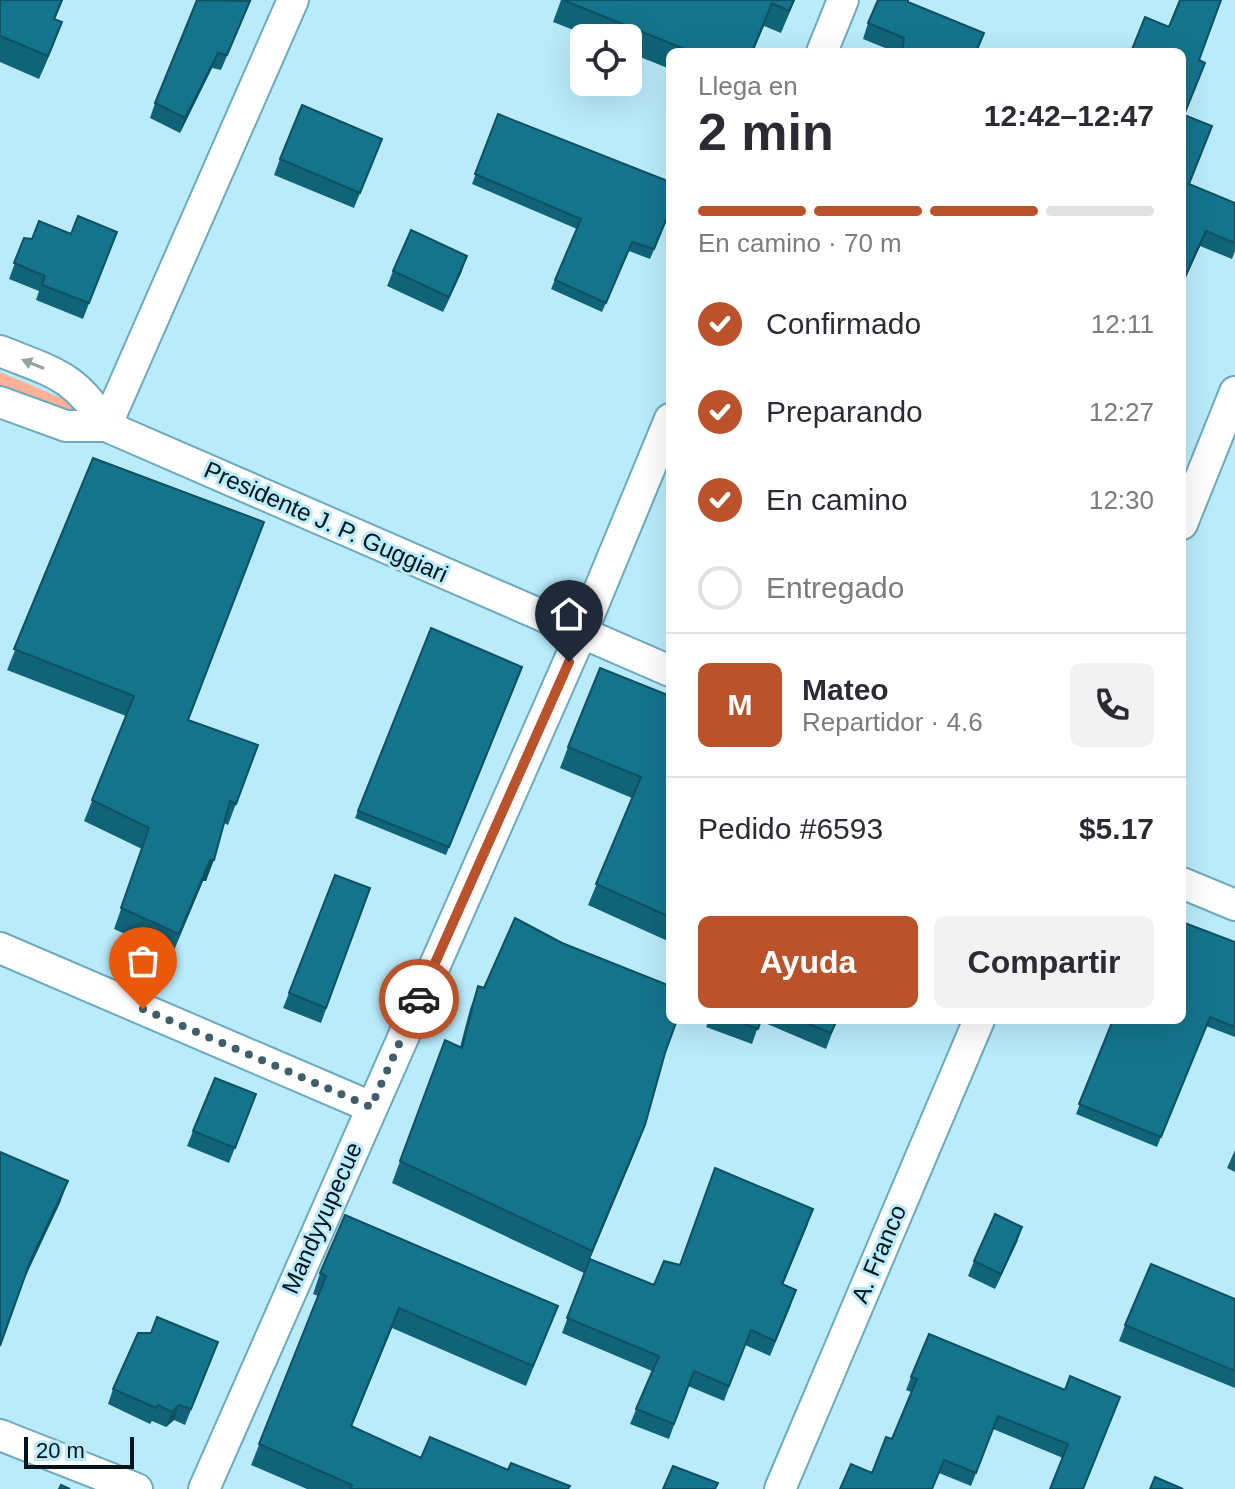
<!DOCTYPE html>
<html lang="es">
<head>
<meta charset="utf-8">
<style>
	:root { --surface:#fff; --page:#f2f2f3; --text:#2b2b33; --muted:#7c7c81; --line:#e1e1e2; --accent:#ba522b }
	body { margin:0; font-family:Arial,sans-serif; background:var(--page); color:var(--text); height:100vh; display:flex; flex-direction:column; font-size:30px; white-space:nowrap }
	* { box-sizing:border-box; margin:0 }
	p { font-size:26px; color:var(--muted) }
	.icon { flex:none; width:44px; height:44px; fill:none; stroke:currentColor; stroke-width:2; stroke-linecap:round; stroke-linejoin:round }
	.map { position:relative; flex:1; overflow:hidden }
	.panel { position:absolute; left:666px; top:48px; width:520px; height:976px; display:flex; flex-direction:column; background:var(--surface); border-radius:12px; box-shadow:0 8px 32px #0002 }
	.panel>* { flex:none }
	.fabs { position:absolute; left:570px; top:24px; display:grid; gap:16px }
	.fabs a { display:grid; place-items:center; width:72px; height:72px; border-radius:12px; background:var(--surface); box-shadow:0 8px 32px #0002; font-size:40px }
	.scale { position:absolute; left:24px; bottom:20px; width:110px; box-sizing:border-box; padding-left:8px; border:4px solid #00131a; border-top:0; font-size:22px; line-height:28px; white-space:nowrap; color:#00131a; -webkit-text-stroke:6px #baebfb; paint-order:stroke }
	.pin { position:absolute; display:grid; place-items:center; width:68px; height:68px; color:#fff; margin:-82px -34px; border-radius:50% 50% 50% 0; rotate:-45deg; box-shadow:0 0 8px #0007 }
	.pin .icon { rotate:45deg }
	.courier { position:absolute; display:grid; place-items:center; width:80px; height:80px; margin:-40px; border:6px solid #ba522b; border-radius:50%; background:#fff; color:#222; box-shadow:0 2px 10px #0007 }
	.headline em { font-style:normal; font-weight:700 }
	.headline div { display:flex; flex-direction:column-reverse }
	.headline { display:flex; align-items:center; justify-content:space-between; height:136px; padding:0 32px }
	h1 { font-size:52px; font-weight:700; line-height:60px }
	.bar { display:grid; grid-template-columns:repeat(4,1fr); gap:12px 8px; align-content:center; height:96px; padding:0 32px }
	.bar i { height:10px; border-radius:6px; background:var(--line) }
	.bar .selected { background:var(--accent) }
	.bar p { grid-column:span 4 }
	.line { display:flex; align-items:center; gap:20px; padding:0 32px; border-top:2px solid var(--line) }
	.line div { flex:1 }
	.round { display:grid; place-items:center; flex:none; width:84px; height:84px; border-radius:12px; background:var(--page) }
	ol { padding:0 32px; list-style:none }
	li { display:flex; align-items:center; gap:24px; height:88px }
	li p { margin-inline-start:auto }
	li .icon { padding:8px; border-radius:50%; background:var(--accent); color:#fff; stroke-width:4 }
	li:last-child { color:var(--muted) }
	li i { width:44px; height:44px; border:4px solid var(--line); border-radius:50% }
	.primary-button { display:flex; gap:16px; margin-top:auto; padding:16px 32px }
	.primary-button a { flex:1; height:92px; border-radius:12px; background:var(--accent); color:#fff; font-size:32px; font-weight:700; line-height:92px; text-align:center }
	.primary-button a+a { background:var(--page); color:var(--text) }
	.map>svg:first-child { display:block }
</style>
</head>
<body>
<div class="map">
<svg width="1235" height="1489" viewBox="0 0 1235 1489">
	<rect width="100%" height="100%" fill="#baebfb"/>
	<path fill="#feb196" d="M0,372L73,403L76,410L75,413L0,388Z"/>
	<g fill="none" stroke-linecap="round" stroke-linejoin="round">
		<defs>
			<path id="street" d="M822,52L843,0
				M0,351C52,372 76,375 106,426L670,671
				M0,402L66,426H106
				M106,426L293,0
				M1182,524L1235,392
				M1182,883L1235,905
				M0,948L371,1107
				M0,1435L137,1489
				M204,1489L581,634L670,419
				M780,1489L979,1020"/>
		</defs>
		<use href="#street" stroke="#6daabd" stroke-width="34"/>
		<use href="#street" stroke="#fff" stroke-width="30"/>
	</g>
	<path fill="#116478" d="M0,0H63L55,19L54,44L39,79L0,62Z
		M561,0H795L781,33L764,26L753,52H670V69L628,52V38H594L553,22Z
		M908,2L977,52H895L863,39L868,23Z
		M244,16L221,70L212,68L180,133L150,118L155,103Z
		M1182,52L1199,60L1185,115L1190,185L1235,203V251L1232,259L1200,246L1182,286Z
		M498,114L670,212L650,259L629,251L602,312L551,289L577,229L472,184Z
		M382,139L354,208L274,175L280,159Z
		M117,232L83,319L36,300L39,291L9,279L24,238L32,239L71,234Z
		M393,271H462L443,312L387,286Z
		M93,458L188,720L258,745L228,825L224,823L206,881H203L172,955L114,929L142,849L84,821L126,716L7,670Z
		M431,628L522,667L446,855L355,818Z
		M670,696V942L588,905L632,798L560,768L568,747Z
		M370,888L321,1023L283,1008L289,993Z
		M1235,942V1037L1206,1026L1157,1147L1076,1114L1113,1020Z
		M478,986L664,1056L645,1125L590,1259L654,1285L680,1265L808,1224L783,1285L791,1305L770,1356L745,1345L724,1401L688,1386L669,1439L630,1424L652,1371L562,1333L584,1273L392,1183L445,1040L460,1047L470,1009Z
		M709,1020H837L826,1049L760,1021L752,1044L706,1027Z
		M256,1094L229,1163L187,1146L193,1131Z
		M1235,1150V1172L1227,1168Z
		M1022,1227L1017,1242L995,1289L968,1276L974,1261Z
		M320,1273L558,1306L526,1386L392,1328L352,1426L421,1458L508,1470L569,1489H307L251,1465L318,1296L313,1294Z
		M1235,1299V1388L1119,1341L1125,1325Z
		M218,1342L185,1425L174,1420L166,1427L152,1421L150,1424L108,1404L113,1389Z
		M911,1377L1065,1390L1120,1397L1063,1458L993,1429L971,1486L939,1473L840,1489L872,1473L892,1439L911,1392L906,1390Z"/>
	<path fill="#0e5162" d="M62,22L54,44L39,79L48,56Z
		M218,53L212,68L180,133L185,118Z
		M1206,231L1200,246L1182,286V283Z
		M467,256L462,271L443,312L449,297Z
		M210,860H214L206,881H203L172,955Z
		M645,1125L637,1147L584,1273L592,1251Z
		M68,1181L60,1203L22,1284L30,1262Z
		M1022,1227L1017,1242L995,1289L1001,1274Z
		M399,1308L392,1328L343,1446L351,1426Z
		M179,1405L174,1420L166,1427L172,1412Z"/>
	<path fill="#14748c" stroke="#0e5162" stroke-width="2" d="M0,0H62L54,19L62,22L48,56L0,36Z
		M197,0L250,1L227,55L218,53L185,118L155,103Z
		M563,0H794L789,11L772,3L752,52H692Z
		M878,0H908V2L984,33L976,52H902L904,38L868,23Z
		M1180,0H1221L1199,60L1205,63L1184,115L1212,126L1189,184L1235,203V243L1206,231L1182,283V52H1131L1145,17L1169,27Z
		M302,105L382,139L360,193L280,159Z
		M498,114L670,182V210L654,249L632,242L606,303L555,280L581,219L475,174Z
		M78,216L117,232L89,303L42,285L45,276L14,263L24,238L32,239L39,221L71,234Z
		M411,230L467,256L449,297L393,271Z
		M93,458L264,522L188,720L258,745L236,804L230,801L214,860H210L179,934L121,908L149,828L92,800L134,696L14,649Z
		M431,628L522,667L449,847L358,811Z
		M600,668L670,696V917L596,884L641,777L568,747Z
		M335,875L370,888L326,1008L289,993Z
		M515,918L562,943L670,986V1020H677L665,1053L645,1125L592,1251L400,1161L445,1040L462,1048L478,986L484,988Z
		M1182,922L1235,942V1027L1210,1017L1161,1137L1079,1104L1113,1020H1182Z
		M733,1020H761L758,1029Z
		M799,1020H837L831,1033Z
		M215,1078L256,1094L235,1148L193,1131Z
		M0,1152L68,1181L30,1262L0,1346Z
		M715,1168L813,1209L782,1284L796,1290L775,1341L751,1330L729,1386L694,1371L674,1424L636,1409L659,1356L567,1318L590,1259L654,1285L664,1261L680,1265Z
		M995,1214L1022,1227L1001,1274L974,1261Z
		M345,1215L558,1306L533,1366L399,1308L351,1426L421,1458L430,1437L508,1470L511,1463L570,1486L568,1489H350L352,1485L259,1444L326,1276L320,1273Z
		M1151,1264L1235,1299V1371L1125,1325Z
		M157,1317L218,1342L191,1409L179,1405L172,1412L158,1405L156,1408L113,1389L138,1333H151Z
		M929,1334L1065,1390L1070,1376L1120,1397L1083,1489H1050L1068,1444L998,1416L976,1473L944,1460L932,1489H840L851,1464L872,1473L886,1437L892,1439L917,1379L911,1377Z
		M673,1466L718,1483L715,1489H663Z
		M1155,1477L1183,1489H1150Z
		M61,1485L70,1489H59Z"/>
	<defs><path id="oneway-solid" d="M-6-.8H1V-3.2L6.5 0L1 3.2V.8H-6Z" transform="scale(2)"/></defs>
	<use fill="#99a1a3" href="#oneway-solid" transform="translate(33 364) rotate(-158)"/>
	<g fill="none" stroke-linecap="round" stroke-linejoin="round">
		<path stroke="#415f69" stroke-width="8" stroke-dasharray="0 14.4" d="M143,1009L371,1107L419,999"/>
		<path stroke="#ba522b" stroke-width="10" d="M419,999L569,662"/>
	</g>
	<g text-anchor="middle" stroke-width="6" stroke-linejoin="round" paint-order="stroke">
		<g font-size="24" fill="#00131a" stroke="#baebfb">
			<text transform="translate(326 522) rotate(24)" y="8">Presidente J. P. Guggiari</text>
			<text transform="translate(322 1218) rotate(-66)" y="8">Mandyyupecue</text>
			<text transform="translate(879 1254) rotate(-67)" y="8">A. Franco</text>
		</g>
	</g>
</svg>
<div class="fabs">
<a><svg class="icon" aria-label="locate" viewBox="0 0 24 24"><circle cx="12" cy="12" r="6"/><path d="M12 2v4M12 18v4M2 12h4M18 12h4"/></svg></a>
</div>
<div class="scale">20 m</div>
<div class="pin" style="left:143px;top:1009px;background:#ea580c"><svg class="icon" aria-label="bag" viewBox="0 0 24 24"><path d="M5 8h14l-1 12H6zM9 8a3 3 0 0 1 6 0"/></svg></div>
<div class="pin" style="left:569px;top:662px;background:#1f2937"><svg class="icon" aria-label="home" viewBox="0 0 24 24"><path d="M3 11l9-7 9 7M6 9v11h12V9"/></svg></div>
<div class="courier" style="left:419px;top:999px"><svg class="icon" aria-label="car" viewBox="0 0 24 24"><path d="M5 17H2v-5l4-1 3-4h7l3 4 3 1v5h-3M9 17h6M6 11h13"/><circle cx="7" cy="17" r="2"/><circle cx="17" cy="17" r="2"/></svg></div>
<section class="panel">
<div class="headline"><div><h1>2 min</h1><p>Llega en</p></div><em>12:42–12:47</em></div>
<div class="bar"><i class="selected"></i><i class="selected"></i><i class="selected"></i><i></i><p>En camino · 70 m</p></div>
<ol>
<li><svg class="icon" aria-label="check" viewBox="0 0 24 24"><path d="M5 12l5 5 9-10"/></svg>Confirmado<p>12:11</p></li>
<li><svg class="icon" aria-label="check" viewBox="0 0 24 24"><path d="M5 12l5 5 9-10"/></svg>Preparando<p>12:27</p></li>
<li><svg class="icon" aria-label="check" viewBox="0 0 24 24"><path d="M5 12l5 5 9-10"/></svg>En camino<p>12:30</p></li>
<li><i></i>Entregado</li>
</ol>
<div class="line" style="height:144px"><b class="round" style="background:var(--accent);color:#fff">M</b><div><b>Mateo</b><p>Repartidor · 4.6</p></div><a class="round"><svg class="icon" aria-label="phone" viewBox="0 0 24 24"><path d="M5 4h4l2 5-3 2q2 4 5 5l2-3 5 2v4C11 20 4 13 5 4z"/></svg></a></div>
<div class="line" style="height:104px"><div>Pedido #6593</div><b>$5.17</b></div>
<div class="primary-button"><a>Ayuda</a><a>Compartir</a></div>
</section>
</div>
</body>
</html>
